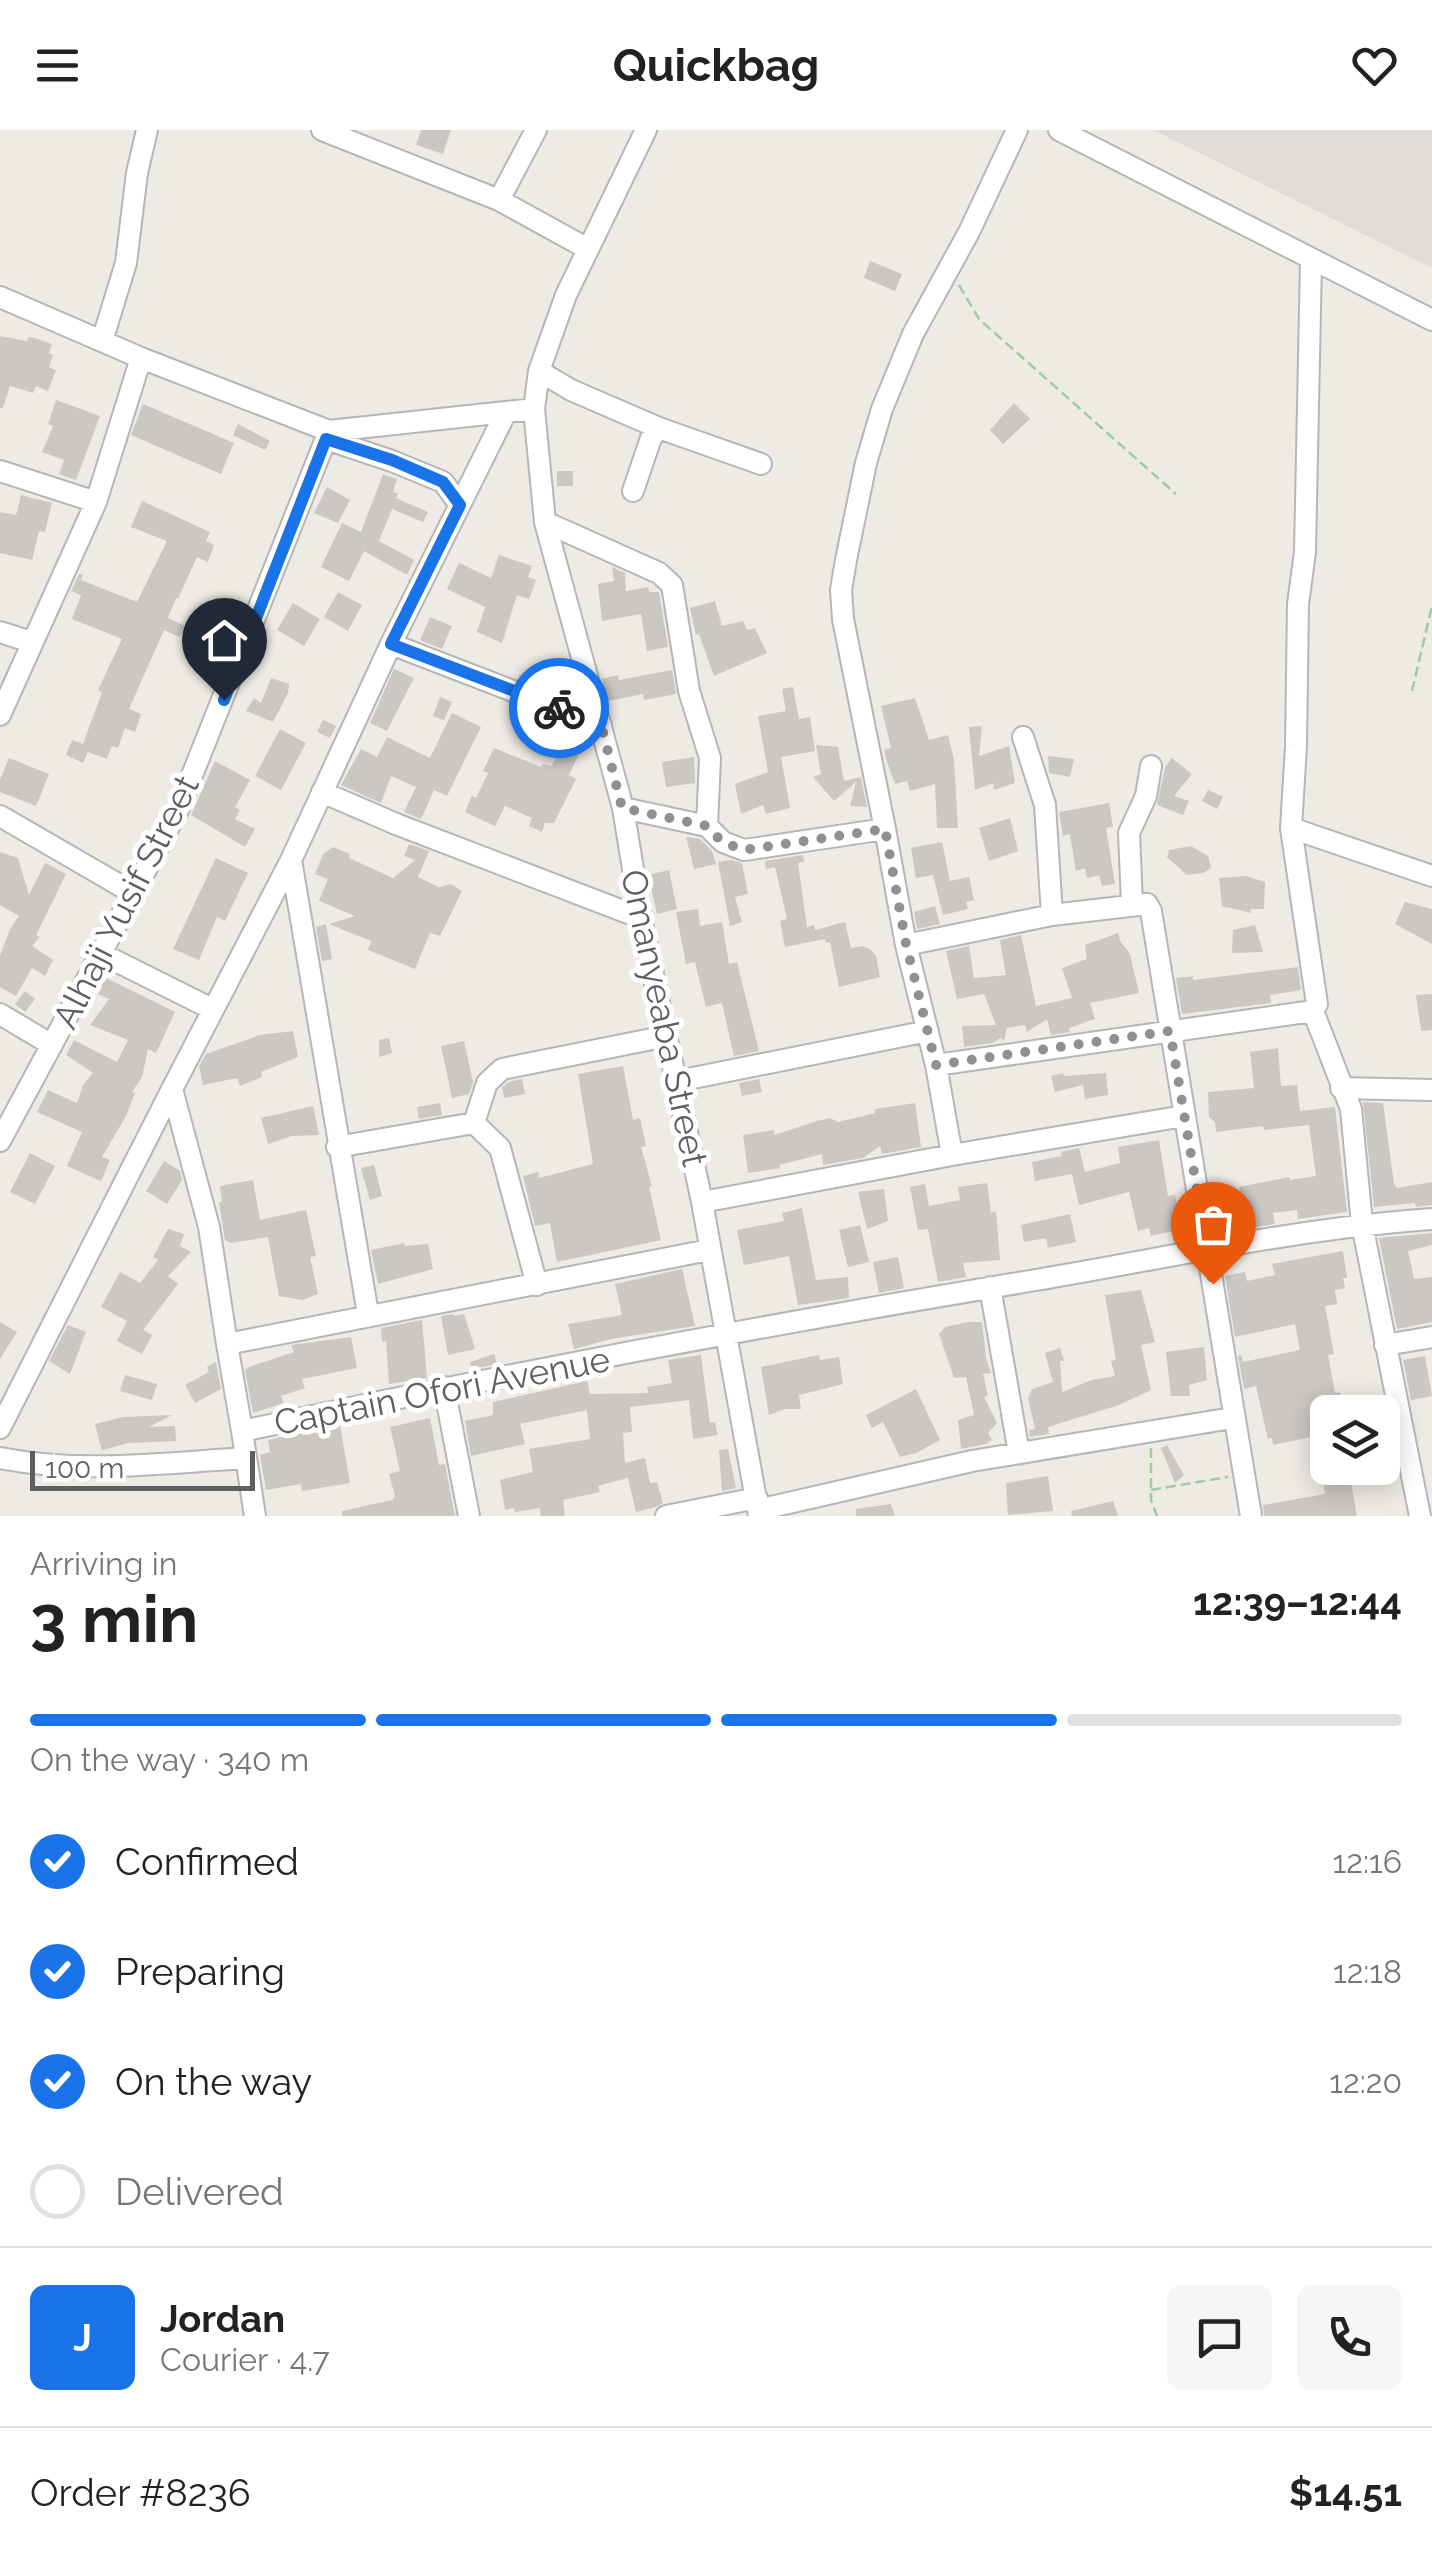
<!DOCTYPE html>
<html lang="en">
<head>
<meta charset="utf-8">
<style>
	:root { --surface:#fff; --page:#f6f6f6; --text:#222; --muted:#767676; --line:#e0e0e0; --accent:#1a73e8 }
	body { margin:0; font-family:Raleway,sans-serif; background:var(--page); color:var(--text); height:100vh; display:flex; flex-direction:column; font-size:38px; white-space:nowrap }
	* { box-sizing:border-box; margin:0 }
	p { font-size:32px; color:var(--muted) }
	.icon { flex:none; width:55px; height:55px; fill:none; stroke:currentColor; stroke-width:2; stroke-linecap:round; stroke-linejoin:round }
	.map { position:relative; height:1386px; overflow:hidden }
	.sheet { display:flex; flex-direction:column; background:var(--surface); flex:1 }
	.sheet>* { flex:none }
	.tools { position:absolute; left:1310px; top:1265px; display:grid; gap:20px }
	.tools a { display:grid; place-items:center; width:90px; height:90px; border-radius:15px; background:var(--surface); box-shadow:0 5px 25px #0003; font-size:50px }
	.scale { position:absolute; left:30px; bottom:25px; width:225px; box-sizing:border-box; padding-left:10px; border:5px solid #5c6064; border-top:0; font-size:28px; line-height:35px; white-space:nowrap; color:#5c6064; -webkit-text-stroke:8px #fff; paint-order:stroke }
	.pin { position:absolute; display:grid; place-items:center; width:85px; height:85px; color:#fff; margin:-102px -42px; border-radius:50% 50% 50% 0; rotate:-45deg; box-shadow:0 0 10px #0007 }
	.pin .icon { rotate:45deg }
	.courier { position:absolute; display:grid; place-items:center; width:100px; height:100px; margin:-50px; border:8px solid #1a73e8; border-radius:50%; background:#fff; color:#222; box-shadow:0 2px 12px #0007 }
	.summary em { font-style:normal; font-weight:700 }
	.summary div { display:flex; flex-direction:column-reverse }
	.summary { display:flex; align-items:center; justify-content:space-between; height:170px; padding:0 30px }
	h1 { font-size:65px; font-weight:700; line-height:75px }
	.bar { display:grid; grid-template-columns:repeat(4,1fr); gap:15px 10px; align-content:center; height:120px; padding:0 30px }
	.bar i { height:12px; border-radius:8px; background:var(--line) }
	.bar .current { background:var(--accent) }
	.bar p { grid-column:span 4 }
	.line { display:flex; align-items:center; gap:25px; padding:0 30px; border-top:2px solid var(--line) }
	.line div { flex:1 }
	.round { display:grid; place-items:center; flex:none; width:105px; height:105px; border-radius:15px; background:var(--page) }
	ol { padding:0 30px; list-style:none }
	li { display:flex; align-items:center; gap:30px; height:110px }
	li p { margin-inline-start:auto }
	li .icon { padding:10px; border-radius:50%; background:var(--accent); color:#fff; stroke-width:4 }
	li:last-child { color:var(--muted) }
	li i { width:55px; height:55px; border:5px solid var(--line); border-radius:50% }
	header { display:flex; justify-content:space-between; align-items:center; height:130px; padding:0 30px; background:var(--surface); font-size:45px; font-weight:700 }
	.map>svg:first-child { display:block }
</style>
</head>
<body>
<header><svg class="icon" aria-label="menu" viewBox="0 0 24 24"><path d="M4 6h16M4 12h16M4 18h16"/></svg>Quickbag<svg class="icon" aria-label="heart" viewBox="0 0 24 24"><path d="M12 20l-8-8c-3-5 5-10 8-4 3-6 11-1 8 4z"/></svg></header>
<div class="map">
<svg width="1432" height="1386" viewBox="0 0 1432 1386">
	<rect width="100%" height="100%" fill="#eeeae4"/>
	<path fill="#dfdcd8" d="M1153,0H1432V138Z"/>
	<path fill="#cbc7c3" d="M421,0H451L443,24L416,15Z
		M870,131L902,144L895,161L864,148Z
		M0,206L27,211L28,207L35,208L52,214L49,223L53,225L49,237L56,240L48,261L36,256L33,263L10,256L3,278H0Z
		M56,270L100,286L76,350L59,344L64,330L42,322L53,296L48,294Z
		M1014,273L1030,289L1003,314L990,300Z
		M143,274L234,313L221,344L131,305Z
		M238,294L270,311L265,320L233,305Z
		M557,341H573V356H557Z
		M383,344L397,349L393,362L398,364L396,368L428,382L423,392L392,379L379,411L414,430L407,445L364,421L349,451L321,437L342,393L361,402Z
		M327,357L350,370L338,393L314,383Z
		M21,365L52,373L45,402L39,401L32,430L0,423V382L16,385Z
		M142,371L210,402L206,411L214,415L208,432L197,427L178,469L176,468L168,488L185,496L179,507L164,500L129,579L141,584L135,602L125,598L118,618L112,616L107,629L88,622L83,633L66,625L72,610L83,614L102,562L98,560L122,509L72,489L81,465L71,461L79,444L83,445L81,450L137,472L167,411L131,397Z
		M499,425L532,436L528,447L536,450L529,469L517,465L502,513L477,502L485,477L447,459L459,433L491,448Z
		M612,437L625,443L626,461L648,457L649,462H659L668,517L647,521L641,484L602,491L598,454L614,451Z
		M338,462L362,475L348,501L324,487Z
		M715,471L722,496L743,491L747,500L755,498L767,523L714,546L699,504L696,505L690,478Z
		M293,473L320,489L304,516L277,500Z
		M430,487L452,496L442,519L420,510Z
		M394,539L414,548L387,601L370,593Z
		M672,540L676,564L644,570L643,564L608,571L602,549L618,545L619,550Z
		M271,548L289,554L288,563L273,592L246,581L254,568L261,573Z
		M793,557L799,589L810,587L815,621L781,627L790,678L766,684L763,675L741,684L735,654L768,642L758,586L786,581L782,559Z
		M440,567L452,572L444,590L433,586Z
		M915,568L929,610L948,605L954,630L958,698H937L935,654L910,661L907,651L895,654L887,632L884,620L891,618L881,576Z
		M452,583L481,597L447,666L434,660L421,689L404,682L416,657L391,646L381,673L341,655L361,619L377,627L387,607L430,628Z
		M323,590L336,596L330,608L317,602Z
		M544,595L563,603L580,602L582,624H579L569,645L576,649L554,693H545L542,702L529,696L532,688L505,676L495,696L465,682L472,666L476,668L488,643L483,641L494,618L541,637L543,634L551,636L564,615L540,606Z
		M982,596L979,626L1009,616L1015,653L994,660L993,653L975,660L969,597Z
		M280,599L306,613L281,660L255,646Z
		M816,615L838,617L844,651L861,647L867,677L850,676L856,652L834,671L813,647L821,644Z
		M1048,626L1074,629L1070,647L1049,643Z
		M694,627L695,653L666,657L662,632Z
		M9,628L49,644L36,676L0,662V650Z
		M1172,628L1192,644L1174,666L1189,671L1183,685L1157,675L1165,637Z
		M215,631L250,650L235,677L240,680L235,689L255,699L245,717L191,685Z
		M1208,660L1223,667L1217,679L1202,671Z
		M1109,673L1113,697L1106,698L1115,754L1102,756L1099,745L1087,748L1085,738L1076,741L1070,704L1063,706L1059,682Z
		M1010,688L1018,721L989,731L979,698Z
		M686,707L700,709L712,721L716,734L694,739Z
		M942,712L950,751L969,747L974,770L966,772L968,779L943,785L933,745L916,748L911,718Z
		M409,714L429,721L418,747L439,757L451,754L462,761L440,806L430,803L415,839L368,820L371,811L329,794L355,786L319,771L328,749L315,744L323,724L333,717L350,724L349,728L393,748L415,730L404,726Z
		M1191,716L1208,726L1211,738L1203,743L1187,745L1167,727L1169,720Z
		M0,722L18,728L29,765L45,733L66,744L36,805L40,807L32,816L53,830L45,846L32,838L16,866L0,857V826L10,799L19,786L0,775Z
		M803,725L804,732L798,733L807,797L814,795L815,800L845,792L851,818L862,816L870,819L876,826L880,847L839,857L830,812L826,813L825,809L785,817L780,791L787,789L775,737L766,739L765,731Z
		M216,728L248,743L225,791L217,787L199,830L173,819Z
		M731,730L742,733L748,764L735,767L742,792L730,796L718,732Z
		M669,740L677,779L657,784L648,745Z
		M1246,746L1265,752L1264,779H1250L1251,783L1222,776L1219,748Z
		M1405,772L1432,779V814L1395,794Z
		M935,776L940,794L917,799L914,782Z
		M698,779L700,796L722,792L729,834L737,832L759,921L734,926L722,873L706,877L695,832L686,834L676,782Z
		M326,794L332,829L322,831L316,797Z
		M1255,795L1263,822L1232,823L1233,800Z
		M1118,803L1120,811L1130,824L1139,863L1090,873L1095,889L1069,898L1070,902L1051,905L1047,889L1027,902L1025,895L1007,898L1004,911L1001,908L992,913L964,917L962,896L996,895L984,864L957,869L946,821L969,816L974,848L1006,845L1000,810L1021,805L1036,876L1072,868L1062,838L1087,829L1085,815Z
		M1298,837L1301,860L1270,865L1271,873L1182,884L1176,848L1194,846L1192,850Z
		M104,847L175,882L156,923L148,919L142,947L132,962L135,963L126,986L102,1027L110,1030L101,1051L67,1036L82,1002L37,982L48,960L77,973L83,955L93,943L66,925L74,910L117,932L128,910L90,895L109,869L98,864Z
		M25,861L35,869L25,882L15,874Z
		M1432,864V900L1421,901L1416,865Z
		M293,901L298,927L261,942L262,947L240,956L237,948L203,955L199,936L206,924L260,905Z
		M389,908L392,923L379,927V910Z
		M464,911L473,952L469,964L452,968L441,916Z
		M1278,918L1281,956L1297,955L1300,981L1335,977L1347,1082L1298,1089L1297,1080L1273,1083L1275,1094L1245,1099L1239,1057L1289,1047L1290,1050L1316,1046L1309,995L1264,1000L1263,996L1216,1002L1215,992L1209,987L1208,962L1254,958L1250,922Z
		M623,936L633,990L640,988L646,1016L641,1017L652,1056L649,1057L661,1110L557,1132L550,1093L535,1096L523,1046L538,1042L539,1048L593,1034L578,944Z
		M1063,943L1064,946L1106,943L1108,965L1085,969L1083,955L1055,962L1051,946Z
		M522,949L525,964L504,968L502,957L509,952Z
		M759,949L762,962L742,966L739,953Z
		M1363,972L1383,973L1394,1054L1397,1058L1432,1052V1075L1416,1077L1415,1073L1374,1077Z
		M440,973L442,985L419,989L417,977Z
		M915,973L921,1017L882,1024L880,1016L863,1028L823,1035L822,1024L779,1035L780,1038L748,1043L743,1005L774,1000V1005L817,991L830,988L838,992L875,983V979Z
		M313,976L319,1005L292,1006L268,1014L261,988Z
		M1159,1010L1168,1066L1175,1065L1182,1099L1151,1106L1149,1098L1138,1101L1129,1062L1079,1075L1072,1044L1035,1051L1032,1032L1062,1026L1061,1022L1079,1018L1085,1042L1120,1033L1118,1017Z
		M30,1023L55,1036L35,1074L10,1062Z
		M164,1031L180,1041L182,1050L167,1074L146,1061Z
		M374,1035L382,1066L370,1070L361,1038Z
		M253,1050L260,1090L306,1080L316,1126L310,1127L318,1164L302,1170L279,1166L268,1107L230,1113L225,1110L219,1072H222L220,1056Z
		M987,1053L991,1083L996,1081L1000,1130L963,1133L966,1147L938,1152L928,1099L918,1100L910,1057L925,1054L929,1076L960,1070L958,1057Z
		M884,1059L888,1091L867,1099L858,1062Z
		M802,1078L816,1150L848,1147L849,1168L798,1175L789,1126L744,1135L737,1100L784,1091L782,1083Z
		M1070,1084L1076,1112L1048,1118L1046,1108L1024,1112L1021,1095Z
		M860,1095L869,1132L848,1137L839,1100Z
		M168,1099L184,1104L180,1116L191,1122L168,1146L178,1154L143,1200L152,1205L142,1224L117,1211L127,1191L101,1177L120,1142L140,1153L158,1130L153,1127Z
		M1432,1103V1115L1408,1121L1414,1149L1432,1147V1192L1397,1199L1379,1108Z
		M404,1113L405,1116L428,1114L433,1139L378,1154L371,1120Z
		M1343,1121L1347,1148H1343L1345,1158L1335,1160L1337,1174L1325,1176L1334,1224L1328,1225L1335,1263L1340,1262L1344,1282H1328V1338H1396L1398,1344L1351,1353L1357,1386H1264L1263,1375L1325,1364L1315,1306L1273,1315L1272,1308L1268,1309L1256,1256L1244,1259L1238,1226L1241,1225L1243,1232L1300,1220L1295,1194L1235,1207L1225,1146L1245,1142L1247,1151L1275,1145L1272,1134Z
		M898,1127L904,1158L879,1163L873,1132Z
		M682,1139L695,1196L611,1209L574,1219L568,1194L622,1185L615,1154Z
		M1141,1160L1155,1212L1141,1215L1151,1260L1119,1275L1048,1297L1049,1304L1030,1307L1029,1300L1035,1299L1028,1268L1032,1259L1053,1252L1045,1223L1060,1218L1064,1231H1060L1062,1262L1092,1250L1115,1246L1111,1231L1116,1230L1105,1165Z
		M454,1184V1186L464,1184L475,1219L448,1225L441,1186Z
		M422,1190L427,1248L389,1254L386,1211L382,1212L381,1198Z
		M0,1192L17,1202L0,1229Z
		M968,1192H982L986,1228L991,1243L983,1244L988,1266L984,1267L997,1293L988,1303L992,1310L986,1314L961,1319L958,1290L974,1285L966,1247L954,1248L939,1204L945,1197Z
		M68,1195L86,1202L70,1244L49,1231Z
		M351,1207L357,1238L302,1249L305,1258L281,1266L284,1273L253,1283L245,1240L249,1237L294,1222L291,1215Z
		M1204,1217L1207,1250L1189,1255L1190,1266H1171L1166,1222Z
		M494,1224L497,1234L472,1239L470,1232Z
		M701,1225L710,1293L715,1292L718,1305L693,1309L689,1270L630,1277L632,1302L623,1303L625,1333L645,1328L650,1353L657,1352L663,1373L656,1377L636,1382L628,1348L598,1356L600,1362L563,1370L565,1386H541L540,1378L515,1382L514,1378L505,1380L500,1350L533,1342L529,1319L590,1309L587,1280L520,1294L525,1314L471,1326L465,1291L493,1285V1272L587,1251L590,1264L648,1263L647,1257L672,1253L668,1230Z
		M819,1225L820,1230L839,1227L843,1254L799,1265L801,1279H785L769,1285L761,1237Z
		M1425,1226L1432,1266L1411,1270L1403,1230Z
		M216,1232L221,1259L195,1273L185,1255L209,1242L207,1237Z
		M125,1245L157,1254L152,1270L120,1261Z
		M916,1259L940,1310L916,1323L900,1327L883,1292L872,1298L866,1285Z
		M172,1285L149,1297L175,1296L176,1311L129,1313L102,1320L95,1294L123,1287Z
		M430,1288L439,1335L445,1334L455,1386H342V1381L392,1370L395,1366L389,1344L400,1341L390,1297Z
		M340,1295L350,1353L302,1361L301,1354L266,1360L260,1325L270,1322L268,1310Z
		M1167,1315L1184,1345L1175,1353L1161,1318Z
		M728,1319L736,1358L722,1361L719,1320Z
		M1048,1346L1053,1381L1008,1385L1006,1353Z
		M1113,1371L1118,1386H1072L1071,1381Z
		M891,1374L895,1386H856V1379Z"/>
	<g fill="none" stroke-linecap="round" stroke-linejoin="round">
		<defs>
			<path id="minor" d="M322,0L499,70L588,119
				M646,0L566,165L539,241L534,279L545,392L623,678L641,788L702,1072L759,1386
				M1059,0L1432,190
				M499,70L536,0
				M0,167L141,228
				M102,211L126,133L137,43L147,0
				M539,241L571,260L659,298
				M534,279L506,282L391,514L291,730L172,959L209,1097L227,1214L709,1120
				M326,309L392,331L443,352L460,375
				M0,341L96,372
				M633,361L651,308L659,298L761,334
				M545,392L659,443L672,455L689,561L710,628L707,696
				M0,502L31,512
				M391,514L601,595
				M0,585L96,372L141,228L329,301
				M1023,607L1045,675L1052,785
				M322,662L396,694L641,788
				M623,678L707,696L723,712L744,720L885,699L906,815
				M0,686L133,763
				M1291,698L1432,746
				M885,699L843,489L841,460L846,430L866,333L882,279L913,204L969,102L1017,0
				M291,730L368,1184
				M1132,774L1129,703L1146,666L1151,636
				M100,823L212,879
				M1313,881L1351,979L1362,1094L1420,1386
				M0,884L52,915
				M936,935L1313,881L1317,874L1291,698L1296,616L1298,474L1305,422L1311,130
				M678,951L928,901
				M1341,958L1432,960
				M474,993L500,1018L537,1155
				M0,1011L179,678L329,301L506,282
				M337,1017L474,993L487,953L502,939L667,906
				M952,1025L1184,986
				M702,1072L952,1025L936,935L906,815L1052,785L1147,774L1151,781L1251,1386
				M990,1157L1019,1323
				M227,1214L242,1301
				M1385,1215L1432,1207
				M444,1257L469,1386
				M0,1298L172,959
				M0,1328C82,1344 164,1333 246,1328
				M758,1380L972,1331L1232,1288
				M255,1386L242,1301C505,1244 770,1194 1036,1150C1167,1128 1299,1098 1432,1089
				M666,1386L757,1368"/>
		</defs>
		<use href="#minor" stroke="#b4b7ba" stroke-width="24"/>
		<path stroke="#9fcca4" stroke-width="2.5" stroke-dasharray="10 5" stroke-linecap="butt" d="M959,155L979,189L1176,364
			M1412,561L1432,476
			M1151,1318V1370L1157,1386
			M1151,1360L1228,1347"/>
		<use href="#minor" stroke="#fff" stroke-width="20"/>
	</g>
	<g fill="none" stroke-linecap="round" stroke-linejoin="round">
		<path stroke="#8f9091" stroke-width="10" stroke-dasharray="0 18" d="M559,578L601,594L622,678L707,696L722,712L744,720L885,699L906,814L936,935L1170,901L1213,1154"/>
		<path stroke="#1a73e8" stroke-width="12" d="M224,570L326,309L392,330L443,352L460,375L391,514L559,578"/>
	</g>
	<g text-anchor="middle" stroke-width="10" stroke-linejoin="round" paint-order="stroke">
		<g font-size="35" fill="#5c6064" stroke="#fff">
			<text transform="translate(126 772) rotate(-63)" y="12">Alhaji Yusif Street</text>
			<text transform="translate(664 888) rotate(78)" y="12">Omanyeaba Street</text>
			<text transform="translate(442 1261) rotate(-11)" y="12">Captain Ofori Avenue</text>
		</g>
	</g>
</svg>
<div class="tools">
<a><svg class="icon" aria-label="layers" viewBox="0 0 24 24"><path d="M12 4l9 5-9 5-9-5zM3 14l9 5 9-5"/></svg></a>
</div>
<div class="scale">100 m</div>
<div class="pin" style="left:1213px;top:1154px;background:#ea580c"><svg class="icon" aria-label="bag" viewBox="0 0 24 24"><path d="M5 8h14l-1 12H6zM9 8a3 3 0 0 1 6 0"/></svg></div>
<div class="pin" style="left:224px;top:570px;background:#1f2937"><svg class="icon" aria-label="home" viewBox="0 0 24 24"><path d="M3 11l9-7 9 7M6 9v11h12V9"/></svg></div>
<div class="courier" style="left:559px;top:578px"><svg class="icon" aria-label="bike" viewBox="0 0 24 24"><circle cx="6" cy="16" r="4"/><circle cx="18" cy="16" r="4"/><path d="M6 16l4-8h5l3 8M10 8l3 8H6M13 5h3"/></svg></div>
</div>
<section class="sheet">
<div class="summary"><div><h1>3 min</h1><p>Arriving in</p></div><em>12:39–12:44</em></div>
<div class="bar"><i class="current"></i><i class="current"></i><i class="current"></i><i></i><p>On the way · 340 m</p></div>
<ol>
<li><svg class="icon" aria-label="check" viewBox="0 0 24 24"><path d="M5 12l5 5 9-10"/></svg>Confirmed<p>12:16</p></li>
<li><svg class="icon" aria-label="check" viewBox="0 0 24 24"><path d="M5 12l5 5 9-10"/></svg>Preparing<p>12:18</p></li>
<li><svg class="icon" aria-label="check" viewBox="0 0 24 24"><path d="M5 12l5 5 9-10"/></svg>On the way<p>12:20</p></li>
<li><i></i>Delivered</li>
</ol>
<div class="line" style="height:180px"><b class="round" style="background:var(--accent);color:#fff">J</b><div><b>Jordan</b><p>Courier · 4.7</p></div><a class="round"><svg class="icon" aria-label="chat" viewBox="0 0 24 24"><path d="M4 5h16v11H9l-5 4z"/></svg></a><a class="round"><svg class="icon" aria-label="phone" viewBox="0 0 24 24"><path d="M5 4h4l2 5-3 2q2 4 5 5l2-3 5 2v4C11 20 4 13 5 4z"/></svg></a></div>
<div class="line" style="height:130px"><div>Order #8236</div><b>$14.51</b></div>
</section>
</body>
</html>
